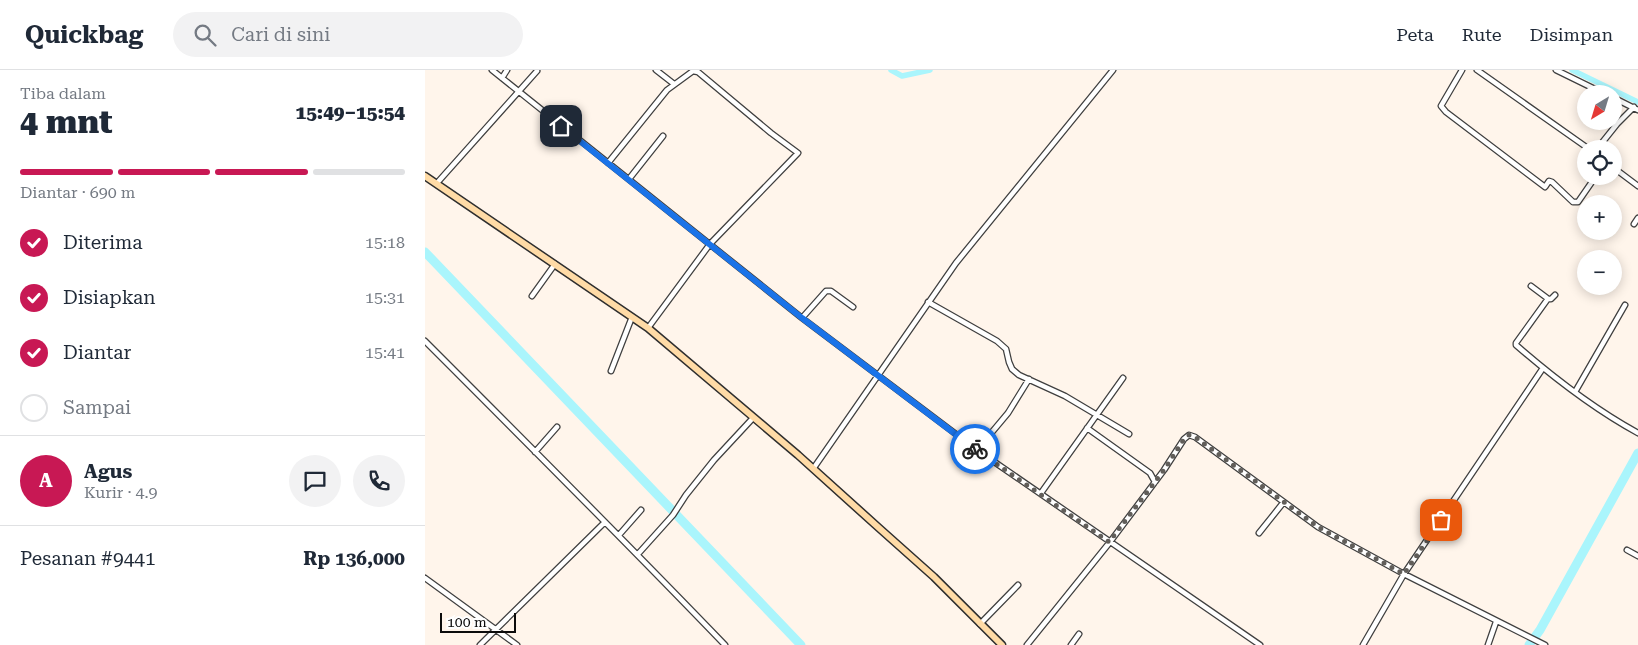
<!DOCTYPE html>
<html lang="id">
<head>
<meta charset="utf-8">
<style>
	:root { --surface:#fff; --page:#f2f2f3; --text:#1f2937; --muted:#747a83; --line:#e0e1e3; --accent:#c81854 }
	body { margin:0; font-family:"Roboto Serif",serif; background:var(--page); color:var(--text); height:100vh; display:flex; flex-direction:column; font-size:19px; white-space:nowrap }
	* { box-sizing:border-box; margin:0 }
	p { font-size:16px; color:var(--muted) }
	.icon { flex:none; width:28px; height:28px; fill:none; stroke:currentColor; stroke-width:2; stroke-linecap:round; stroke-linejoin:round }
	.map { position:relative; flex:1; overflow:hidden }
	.sheet { display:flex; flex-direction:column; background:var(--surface); width:425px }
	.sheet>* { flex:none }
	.needle { width:32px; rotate:218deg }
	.fabs { position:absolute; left:1152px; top:15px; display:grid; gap:10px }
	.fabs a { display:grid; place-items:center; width:45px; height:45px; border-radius:50%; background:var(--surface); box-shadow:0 2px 12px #0003; font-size:25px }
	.scale { position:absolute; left:15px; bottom:12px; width:76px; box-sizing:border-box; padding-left:5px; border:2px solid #0c0c0c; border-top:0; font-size:14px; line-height:18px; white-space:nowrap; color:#0c0c0c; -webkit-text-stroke:4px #fff; paint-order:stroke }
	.pin { position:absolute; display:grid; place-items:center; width:42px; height:42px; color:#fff; margin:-21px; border-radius:10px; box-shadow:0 2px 8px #0006 }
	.courier { position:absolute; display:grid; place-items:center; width:50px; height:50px; margin:-25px; border:4px solid #1a73e8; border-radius:50%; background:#fff; color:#222; box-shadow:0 1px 6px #0007 }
	.headline em { font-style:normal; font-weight:800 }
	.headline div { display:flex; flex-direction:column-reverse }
	.headline { display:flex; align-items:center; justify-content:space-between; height:85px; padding:0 20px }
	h1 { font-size:32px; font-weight:800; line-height:38px }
	.bar { display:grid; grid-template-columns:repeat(4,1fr); gap:8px 5px; align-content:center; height:60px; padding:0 20px }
	.bar i { height:6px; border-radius:4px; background:var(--line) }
	.bar .selected { background:var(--accent) }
	.bar p { grid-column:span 4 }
	.line { display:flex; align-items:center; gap:12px; padding:0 20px; border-top:1px solid var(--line) }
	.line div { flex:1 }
	.round { display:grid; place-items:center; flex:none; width:52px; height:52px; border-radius:26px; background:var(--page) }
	ol { padding:0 20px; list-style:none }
	li { display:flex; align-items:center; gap:15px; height:55px }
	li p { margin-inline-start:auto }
	li .icon { padding:5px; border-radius:50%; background:var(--accent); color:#fff; stroke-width:4 }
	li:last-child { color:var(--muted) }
	li i { width:28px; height:28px; border:2px solid var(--line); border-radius:50% }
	header { display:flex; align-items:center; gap:30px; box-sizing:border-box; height:70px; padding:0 25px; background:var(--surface); border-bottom:1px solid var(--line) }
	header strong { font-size:24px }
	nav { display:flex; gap:28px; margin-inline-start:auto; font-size:18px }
	.search { width:350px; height:45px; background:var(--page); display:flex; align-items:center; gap:12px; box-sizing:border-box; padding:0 18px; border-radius:28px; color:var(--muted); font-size:19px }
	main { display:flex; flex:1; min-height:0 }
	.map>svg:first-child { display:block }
</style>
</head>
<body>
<header>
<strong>Quickbag</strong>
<div class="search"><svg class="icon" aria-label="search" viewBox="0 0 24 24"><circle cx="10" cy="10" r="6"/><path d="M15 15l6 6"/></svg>Cari di sini</div>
<nav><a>Peta</a><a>Rute</a><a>Disimpan</a></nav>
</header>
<main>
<section class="sheet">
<div class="headline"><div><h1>4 mnt</h1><p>Tiba dalam</p></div><em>15:49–15:54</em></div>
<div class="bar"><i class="selected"></i><i class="selected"></i><i class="selected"></i><i></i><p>Diantar · 690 m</p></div>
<ol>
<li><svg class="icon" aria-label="check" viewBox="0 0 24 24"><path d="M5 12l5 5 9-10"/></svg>Diterima<p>15:18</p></li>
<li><svg class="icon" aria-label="check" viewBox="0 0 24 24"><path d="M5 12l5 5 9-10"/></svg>Disiapkan<p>15:31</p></li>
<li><svg class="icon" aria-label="check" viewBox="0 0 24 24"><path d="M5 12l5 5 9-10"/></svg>Diantar<p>15:41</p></li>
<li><i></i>Sampai</li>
</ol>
<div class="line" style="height:90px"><b class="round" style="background:var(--accent);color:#fff">A</b><div><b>Agus</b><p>Kurir · 4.9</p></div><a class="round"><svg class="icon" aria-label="chat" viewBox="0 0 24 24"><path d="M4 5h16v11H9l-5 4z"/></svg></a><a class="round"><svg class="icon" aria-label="phone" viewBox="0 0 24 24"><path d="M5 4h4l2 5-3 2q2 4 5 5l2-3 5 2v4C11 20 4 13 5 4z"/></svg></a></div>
<div class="line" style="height:65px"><div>Pesanan #9441</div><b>Rp 136,000</b></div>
</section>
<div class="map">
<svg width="1213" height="575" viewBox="0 0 1213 575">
	<rect width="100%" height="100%" fill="#fff5eb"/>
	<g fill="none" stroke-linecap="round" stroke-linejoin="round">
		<path stroke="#aaf5fc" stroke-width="5.5" d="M466,0L477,6L505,0
			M1147,0L1213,32"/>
		<path stroke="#aaf5fc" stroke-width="9" d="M0,182L376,575
			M1104,575L1115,560L1213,383"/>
		<defs>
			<path id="street" d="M67,0L377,248L552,380L835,575
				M231,0L249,14
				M1037,0L1016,36L1021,42L1120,117L1124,111L1127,112L1148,132H1153L1171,106
				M1052,0L1164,79
				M1131,0L1180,24
				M77,8L82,0
				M1189,28L1213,40
				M1172,79L1192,54L1209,37
				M183,93L242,20L268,1L273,2L346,63L373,83L285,174L223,258
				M1189,98L1213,116
				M204,109L238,66
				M12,113L112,1
				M1209,154L1213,148
				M1106,216L1122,228V230L1091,273V275C1129,308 1169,339 1213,363
				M107,226L130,194
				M1123,229H1126L1130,225
				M503,232L572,271L581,279L584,292L587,299L594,305L640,326L704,364
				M377,248L401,221H406L428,237
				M0,271C101,372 201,472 300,575
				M186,301L207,247
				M1150,322L1200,235
				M662,358L725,403L730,412
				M552,380L583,343L604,309
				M110,382L132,357
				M388,399L531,193L688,0
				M616,423L698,308
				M834,463L858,433
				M194,465L216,440
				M1202,480L1213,486
				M213,484L248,445L261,425L289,390L328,348
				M0,508L92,575
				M555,554L593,515
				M55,575L180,452
				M602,575L685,472L739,400L759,369L764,365L770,367L893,457L979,504L1120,575
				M646,575L654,564
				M938,575L979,504L1118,298
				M1063,575L1071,552"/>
			<path id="secondary" d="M0,106L223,258L373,385L454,458L509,507L577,575"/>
		</defs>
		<use href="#street" stroke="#3f3f3f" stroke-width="7"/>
		<use href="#secondary" stroke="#2e2e2e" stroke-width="9"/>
		<use href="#street" stroke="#fff" stroke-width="4.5"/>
		<use href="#secondary" stroke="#ffdba6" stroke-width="6"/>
	</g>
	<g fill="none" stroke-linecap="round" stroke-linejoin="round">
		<path stroke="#615e5a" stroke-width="5" stroke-dasharray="0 9" d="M550,379L684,472L739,400L759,369L764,365L770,367L893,457L979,504L1016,450"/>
		<path stroke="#1a73e8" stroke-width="6" d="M136,56L377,248L550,379"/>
	</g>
</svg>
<div class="fabs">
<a><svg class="needle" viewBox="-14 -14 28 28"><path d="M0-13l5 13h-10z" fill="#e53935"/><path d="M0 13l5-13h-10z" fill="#747a83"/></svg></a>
<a><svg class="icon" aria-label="locate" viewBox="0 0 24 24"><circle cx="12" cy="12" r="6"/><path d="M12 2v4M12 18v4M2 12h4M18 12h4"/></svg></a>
<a>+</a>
<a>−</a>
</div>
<div class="scale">100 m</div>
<div class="pin" style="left:1016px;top:450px;background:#ea580c"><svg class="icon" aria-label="bag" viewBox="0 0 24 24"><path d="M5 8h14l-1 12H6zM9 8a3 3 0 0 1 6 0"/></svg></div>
<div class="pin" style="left:136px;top:56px;background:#1f2937"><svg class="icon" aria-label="home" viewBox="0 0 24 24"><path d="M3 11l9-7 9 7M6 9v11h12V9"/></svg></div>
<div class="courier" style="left:550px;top:379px"><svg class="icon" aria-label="bike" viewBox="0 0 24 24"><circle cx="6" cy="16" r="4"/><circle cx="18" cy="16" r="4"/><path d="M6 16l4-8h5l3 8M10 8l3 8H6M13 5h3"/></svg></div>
</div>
</main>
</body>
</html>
